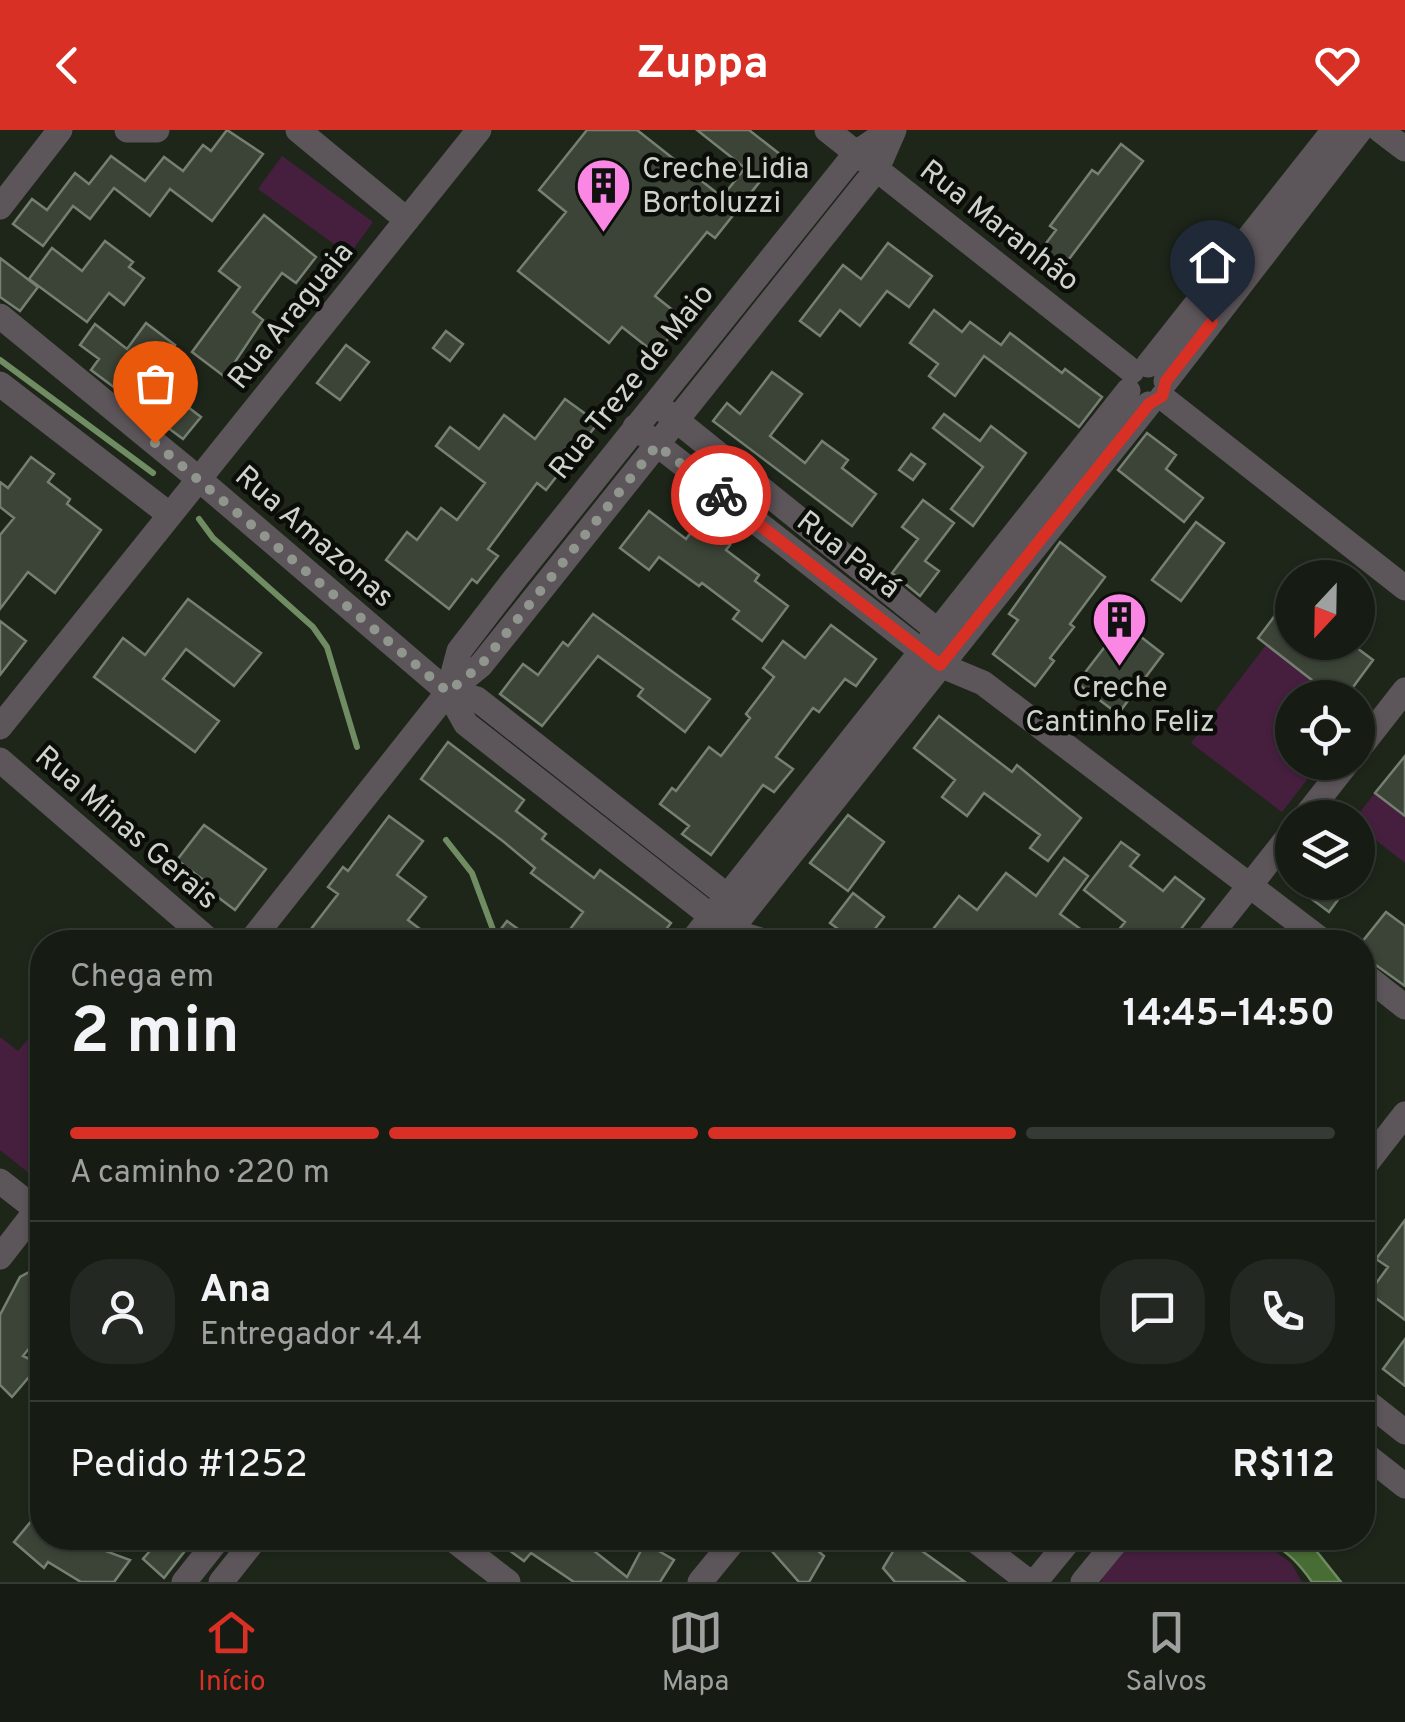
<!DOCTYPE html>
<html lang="pt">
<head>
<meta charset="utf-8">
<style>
	:root { --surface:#161c14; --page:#232922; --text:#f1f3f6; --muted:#9ea1a0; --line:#353a34; --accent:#d93025 }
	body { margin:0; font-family:Overpass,sans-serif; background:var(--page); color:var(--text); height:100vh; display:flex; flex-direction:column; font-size:38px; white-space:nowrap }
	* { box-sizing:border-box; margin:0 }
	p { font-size:32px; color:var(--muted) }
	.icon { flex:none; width:55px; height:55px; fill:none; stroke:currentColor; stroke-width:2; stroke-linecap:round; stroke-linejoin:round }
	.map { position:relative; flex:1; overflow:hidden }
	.sheet { position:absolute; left:30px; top:800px; width:1345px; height:620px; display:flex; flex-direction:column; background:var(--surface); border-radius:40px; box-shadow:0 2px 8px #0004,0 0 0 2px var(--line) }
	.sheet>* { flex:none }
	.needle { width:65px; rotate:202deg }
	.tools { position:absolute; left:1275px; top:430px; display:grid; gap:20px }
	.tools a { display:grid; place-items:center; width:100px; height:100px; border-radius:50%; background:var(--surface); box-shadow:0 2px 8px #0004,0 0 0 2px var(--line); font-size:50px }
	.pin { position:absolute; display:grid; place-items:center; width:85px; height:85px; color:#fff; margin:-102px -42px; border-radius:50% 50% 50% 0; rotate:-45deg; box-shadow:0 0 10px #0007 }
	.pin .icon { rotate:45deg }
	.courier { position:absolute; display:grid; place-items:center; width:100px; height:100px; margin:-50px; border:8px solid #d93025; border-radius:50%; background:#fff; color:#222; box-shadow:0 2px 12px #0007 }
	.head em { font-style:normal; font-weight:700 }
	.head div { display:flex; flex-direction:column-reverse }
	.head { display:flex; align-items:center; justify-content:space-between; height:170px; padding:0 40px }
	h1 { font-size:65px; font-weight:700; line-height:75px }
	.bar { display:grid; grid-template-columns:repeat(4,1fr); gap:15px 10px; align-content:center; height:120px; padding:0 40px }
	.bar i { height:12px; border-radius:8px; background:var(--line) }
	.bar .on { background:var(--accent) }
	.bar p { grid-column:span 4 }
	.line { display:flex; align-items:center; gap:25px; padding:0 40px; border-top:2px solid var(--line) }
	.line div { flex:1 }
	.round { display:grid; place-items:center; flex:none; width:105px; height:105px; border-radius:40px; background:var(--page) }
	header { display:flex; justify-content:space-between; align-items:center; height:130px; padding:0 40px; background:var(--accent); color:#fff; font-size:45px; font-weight:700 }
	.dock { display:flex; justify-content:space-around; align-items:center; height:140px; border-top:2px solid var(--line); background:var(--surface); font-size:28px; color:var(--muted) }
	.dock a { display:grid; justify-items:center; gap:5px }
	.dock .on { color:var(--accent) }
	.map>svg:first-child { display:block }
</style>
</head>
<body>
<header><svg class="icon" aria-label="back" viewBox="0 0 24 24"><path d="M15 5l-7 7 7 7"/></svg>Zuppa<svg class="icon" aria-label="heart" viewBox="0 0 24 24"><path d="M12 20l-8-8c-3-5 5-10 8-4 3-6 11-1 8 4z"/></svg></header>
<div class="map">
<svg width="1405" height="1452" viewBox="0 0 1405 1452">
	<rect width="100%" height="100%" fill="#1e261a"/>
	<path fill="#461f3f" d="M282,26L373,92L349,125L258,59Z
		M1266,515L1335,567L1292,568V632L1320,633L1282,682L1191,613Z
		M1375,663L1405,686V733L1358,696L1355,688Z
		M42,892V1029L30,1044L0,1020V907L18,921Z
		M1130,1408H1183L1208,1420L1272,1419L1291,1433L1302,1452H1101L1104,1440Z"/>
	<path fill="#486d34" stroke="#708c62" stroke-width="2.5" d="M1190,1408H1306L1341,1452H1312C1303,1439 1292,1425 1277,1417C1260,1408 1222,1424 1190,1408Z"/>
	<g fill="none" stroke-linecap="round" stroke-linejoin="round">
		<path stroke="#708c62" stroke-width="6" d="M0,230L153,343
			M199,389L213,408L313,497L327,517L357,617
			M446,710L472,743L495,805L502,812"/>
	</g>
	<path fill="#3c4437" stroke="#768072" stroke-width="2.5" d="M227,0L263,24L212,91L170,59L150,86L114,58L90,89L73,76L43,116L13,94L32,69L47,80L75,43L89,54L111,26L145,51L164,27L183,41L203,15L211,21Z
		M587,0H637L722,67L745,38L697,0H749L781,25L715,108L707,102L655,166L684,189L656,224L622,197L609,213L518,141L566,82L539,60Z
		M1121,14L1143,31L1057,145L1035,128L1056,100L1050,96L1092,40L1098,44Z
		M264,85L316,127L296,153L282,143L253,182L263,190L225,247L192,222L240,157L219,141Z
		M105,111L133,132L129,137L144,148L124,175L109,163L87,192L29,149L52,118L82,141Z
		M888,113L932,146L909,177L887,161L860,196L840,180L820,206L800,191L843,135L861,149Z
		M0,128L38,157L20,181L0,167Z
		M934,180L962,202L970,192L1001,215L1010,203L1062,243L1065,239L1102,267L1079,297L984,226L955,266L929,246L938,234L910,213Z
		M146,193L175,215L150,248L201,287L183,309L91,240L99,229L80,215L95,194L127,219Z
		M446,201L463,214L450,231L433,218Z
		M346,215L369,232L340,270L317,253Z
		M772,242L802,264L770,306L805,333L822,311L848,330L842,338L876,364L852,396L713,291L727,273L740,284Z
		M565,269L598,293L546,360L537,353L488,419L498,426L477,453L472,449L449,479L386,430L407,402L417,410L441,378L457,390L485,353L436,316L450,297L479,319L504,285L535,309Z
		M944,284L980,311L991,296L1026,323L973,396L951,379L983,337L933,298Z
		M1147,303L1176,325L1166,339L1203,368L1184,392L1118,340Z
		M911,324L925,334L913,350L899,340Z
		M31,327L54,344L48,352L70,369L67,374L101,400L55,463L28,442L0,479V405L14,388L0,377V352L8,358Z
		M923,370L954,393L925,431L939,441L920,466L892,443L918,409L902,397Z
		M649,381L686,409L699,392L730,415L726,420L759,445L755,451L788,476L762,511L733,489L739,481L702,453L699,456L659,427L649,440L620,418Z
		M1196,392L1224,413L1181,471L1152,450Z
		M1060,412L1105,447L1070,494L1074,497L1050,528L1054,531L1035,556L993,524L1018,490L1009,484Z
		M1292,463V512H1349L1373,530L1345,568H1335L1258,508Z
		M188,469L261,523L234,556L186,519L163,549L219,591L195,622L94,547L123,508L145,525Z
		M593,484L710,569L685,602L638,566L643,559L598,526L542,596L500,564L523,534L538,545L563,512L568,516Z
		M0,491L26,511L0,545Z
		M1123,493L1163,524L1118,584L1077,553Z
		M831,495L876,529L856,556L845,549L819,582L813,578L776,627L793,639L774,662L763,655L711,725L682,704L689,696L660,674L672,658L676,661L709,617L721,626L750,588L746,584L774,547L763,538L783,511L805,528Z
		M939,586L1012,642L1017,635L1081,688L1048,731L1030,718L1040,705L984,663L967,686L942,667L955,650L914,618Z
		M448,612L524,670L516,681L546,704L542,709L594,748L600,740L671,793L656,812H582L568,802L583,782L531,743L535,738L504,712L421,649Z
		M1405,626V686L1375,663Z
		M848,685L884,712L848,761L810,733Z
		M389,686L423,711L397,745L426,767L408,790L420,799L410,812H301L338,764L328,757L343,737L348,741Z
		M204,695L266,739L235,780L199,753L202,749L177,730Z
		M1121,712L1139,725L1130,736L1163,761L1175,747L1204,769L1171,812H1109L1125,792L1084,760Z
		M1064,728L1088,746L1060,784L1098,812H923L959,766L977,780L1006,743L1036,766Z
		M1289,752H1351L1329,782Z
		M853,763L884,787L865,812H856L830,793Z
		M1386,782L1405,796V856L1362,825V812Z
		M507,791L536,812H491Z
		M1405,1090V1190L1369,1163L1388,1137L1376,1129Z
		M42,1135V1202L23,1226L40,1234L12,1267L0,1255V1185L20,1147Z
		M1405,1209V1256L1383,1239Z
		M42,1378V1408H71L130,1430L114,1452H81L48,1432L44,1438L14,1412Z
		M161,1408H186L179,1419L184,1422L164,1448L143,1429Z
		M492,1408H599L589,1417L627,1447L645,1413L674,1430L660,1452H574L531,1423L524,1431Z
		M781,1408H803L824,1426L809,1452H799L770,1419Z
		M901,1408H904L965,1452H895L883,1438Z"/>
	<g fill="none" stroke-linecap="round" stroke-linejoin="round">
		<path stroke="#5c555a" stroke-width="25" d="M127,0H157
			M298,0L407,90
			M827,0L1132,241
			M1380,0L1405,19
			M0,77L60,0
			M0,186L200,350L448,562L466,594L730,801L767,812
			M1148,235L1334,0
			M1166,251L1360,0
			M0,254L170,385
			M1162,267L1405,458
			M665,281L949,510
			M635,297L921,521L940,535L983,553L1324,812
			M448,562L459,521L513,451L856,23L890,0
			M448,562L477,569L740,776
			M0,597L479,0
			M1358,620L1405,560
			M0,630L211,812
			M1304,688L1348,632
			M250,812L448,562L481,535L877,39L894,0
			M691,812L1128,261
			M721,812L1149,274
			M1205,812L1292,702
			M1362,843L1405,877
			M1362,1039L1405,984
			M0,1051L42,1084
			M0,1127L42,1073
			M1362,1268L1405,1302
			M1362,1322L1405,1356
			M451,1408L508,1452
			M972,1408L1029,1452
			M184,1452L219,1408
			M221,1452L256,1408
			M700,1452L736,1408
			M1035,1452L1071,1408
			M1083,1452L1119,1408"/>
	</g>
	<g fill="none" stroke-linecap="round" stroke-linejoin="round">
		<path stroke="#90968e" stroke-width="10" stroke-dasharray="0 18" d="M155,313L448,562L481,535L657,315L721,365"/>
		<path stroke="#d93025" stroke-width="12" d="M721,365L940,535L1149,274L1162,266L1166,251L1212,192"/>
	</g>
	<defs>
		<symbol id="building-pin" viewBox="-11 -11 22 30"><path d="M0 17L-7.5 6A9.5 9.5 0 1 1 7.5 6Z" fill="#fb87e5" stroke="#0a0d08"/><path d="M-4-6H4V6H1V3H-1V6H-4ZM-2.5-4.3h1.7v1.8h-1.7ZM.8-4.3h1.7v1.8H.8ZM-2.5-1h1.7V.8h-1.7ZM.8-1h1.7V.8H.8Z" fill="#111"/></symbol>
	</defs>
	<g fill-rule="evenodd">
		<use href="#building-pin" x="572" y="24" width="63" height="86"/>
		<use href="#building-pin" x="1088" y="458" width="63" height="86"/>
	</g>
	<g text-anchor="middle" stroke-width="9" stroke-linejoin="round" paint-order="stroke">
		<g font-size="30" fill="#ced3cc" stroke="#0a0d08" text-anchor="start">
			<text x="642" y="48">Creche Lidia<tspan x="642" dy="34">Bortoluzzi</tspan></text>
			<text x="1120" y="567" text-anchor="middle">Creche<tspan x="1120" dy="34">Cantinho Feliz</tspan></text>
		</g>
		<g font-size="30" fill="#ced3cc" stroke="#0a0d08">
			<text transform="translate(1000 95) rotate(38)" y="10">Rua Maranhão</text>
			<text transform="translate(290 185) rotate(-51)" y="10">Rua Araguaia</text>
			<text transform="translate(631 251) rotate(-51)" y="10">Rua Treze de Maio</text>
			<text transform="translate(315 406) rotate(41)" y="10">Rua Amazonas</text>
			<text transform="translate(849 424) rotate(38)" y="10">Rua Pará</text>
			<text transform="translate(127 697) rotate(41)" y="10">Rua Minas Gerais</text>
		</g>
	</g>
</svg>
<div class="tools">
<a><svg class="needle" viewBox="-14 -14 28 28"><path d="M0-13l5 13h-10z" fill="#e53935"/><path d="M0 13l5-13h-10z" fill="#9ea1a0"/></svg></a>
<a><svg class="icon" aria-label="locate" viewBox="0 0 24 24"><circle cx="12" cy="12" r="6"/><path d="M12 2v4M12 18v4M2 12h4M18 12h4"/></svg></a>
<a><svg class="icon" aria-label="layers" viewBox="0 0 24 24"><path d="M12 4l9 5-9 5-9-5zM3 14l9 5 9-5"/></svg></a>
</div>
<div class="pin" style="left:155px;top:313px;background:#ea580c"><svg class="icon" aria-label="bag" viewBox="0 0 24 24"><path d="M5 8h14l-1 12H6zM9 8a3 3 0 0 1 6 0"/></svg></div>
<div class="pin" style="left:1212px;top:192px;background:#1f2937"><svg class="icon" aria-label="home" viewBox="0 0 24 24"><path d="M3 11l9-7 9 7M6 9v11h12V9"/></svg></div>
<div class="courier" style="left:721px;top:365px"><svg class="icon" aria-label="bike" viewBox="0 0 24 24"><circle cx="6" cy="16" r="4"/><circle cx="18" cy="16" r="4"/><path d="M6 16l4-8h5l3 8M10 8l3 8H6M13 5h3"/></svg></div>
<section class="sheet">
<div class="head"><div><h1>2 min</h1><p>Chega em</p></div><em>14:45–14:50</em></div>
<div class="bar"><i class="on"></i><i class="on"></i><i class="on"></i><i></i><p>A caminho · 220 m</p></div>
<div class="line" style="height:180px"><a class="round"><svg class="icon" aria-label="person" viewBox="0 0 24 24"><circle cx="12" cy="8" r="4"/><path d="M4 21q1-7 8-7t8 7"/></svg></a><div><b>Ana</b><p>Entregador · 4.4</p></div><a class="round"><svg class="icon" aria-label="chat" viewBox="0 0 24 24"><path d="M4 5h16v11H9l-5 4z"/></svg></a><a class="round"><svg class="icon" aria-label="phone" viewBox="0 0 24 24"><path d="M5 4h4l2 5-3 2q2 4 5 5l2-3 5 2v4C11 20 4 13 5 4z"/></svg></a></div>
<div class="line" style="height:130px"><div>Pedido #1252</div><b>R$112</b></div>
</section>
</div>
<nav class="dock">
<a class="on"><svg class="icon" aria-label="home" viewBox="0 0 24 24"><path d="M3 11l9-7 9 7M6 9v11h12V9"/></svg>Início</a>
<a><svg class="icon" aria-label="map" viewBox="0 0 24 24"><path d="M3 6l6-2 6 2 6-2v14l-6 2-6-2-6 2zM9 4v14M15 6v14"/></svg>Mapa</a>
<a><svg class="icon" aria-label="saved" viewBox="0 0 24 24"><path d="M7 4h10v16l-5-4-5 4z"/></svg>Salvos</a>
</nav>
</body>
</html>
